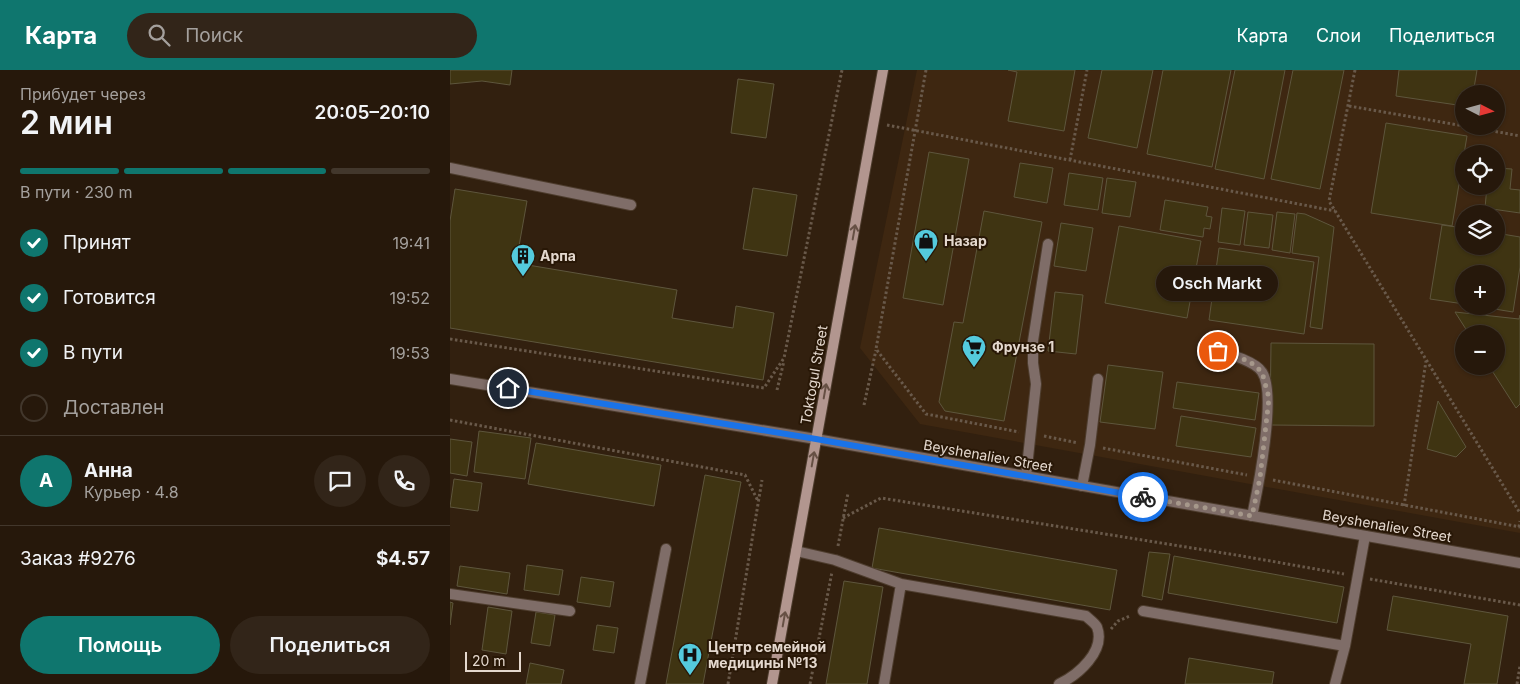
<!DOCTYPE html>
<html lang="ru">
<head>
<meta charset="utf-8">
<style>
	:root { --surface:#26180b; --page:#322519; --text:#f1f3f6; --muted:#a4a09d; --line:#42372c; --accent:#0f766e }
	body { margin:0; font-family:Inter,sans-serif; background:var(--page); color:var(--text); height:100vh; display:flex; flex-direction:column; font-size:19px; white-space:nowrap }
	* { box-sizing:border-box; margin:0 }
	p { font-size:16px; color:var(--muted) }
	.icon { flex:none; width:28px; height:28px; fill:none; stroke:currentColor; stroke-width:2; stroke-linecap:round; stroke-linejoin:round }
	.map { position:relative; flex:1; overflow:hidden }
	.details { display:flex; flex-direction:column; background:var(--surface); width:450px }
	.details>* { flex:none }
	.needle { width:32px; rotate:96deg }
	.buttons { position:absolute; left:1005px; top:15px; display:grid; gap:10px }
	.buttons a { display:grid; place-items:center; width:50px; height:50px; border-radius:50%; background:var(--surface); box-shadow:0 1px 4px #0004,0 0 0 1px var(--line); font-size:25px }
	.scale { position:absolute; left:15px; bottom:12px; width:56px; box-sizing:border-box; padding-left:5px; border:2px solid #e4d8ce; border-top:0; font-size:14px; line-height:18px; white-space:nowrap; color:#e4d8ce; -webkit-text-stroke:4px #281706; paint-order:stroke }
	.pin { position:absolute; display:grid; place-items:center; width:42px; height:42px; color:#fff; margin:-21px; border:2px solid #fff; border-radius:50%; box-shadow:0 1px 5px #0007 }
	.courier { position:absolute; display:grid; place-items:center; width:50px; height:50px; margin:-25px; border:4px solid #1a73e8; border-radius:50%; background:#fff; color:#222; box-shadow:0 1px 6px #0007 }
	.bubble { position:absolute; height:35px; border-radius:18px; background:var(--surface); box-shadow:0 1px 4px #0004,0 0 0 1px var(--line); font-size:16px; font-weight:600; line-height:35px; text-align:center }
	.head em { font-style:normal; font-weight:600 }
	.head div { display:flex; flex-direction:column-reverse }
	.head { display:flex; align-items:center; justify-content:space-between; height:85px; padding:0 20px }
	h1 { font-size:32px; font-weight:600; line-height:38px }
	.bar { display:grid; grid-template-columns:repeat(4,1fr); gap:8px 5px; align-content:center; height:60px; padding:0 20px }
	.bar i { height:6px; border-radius:4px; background:var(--line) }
	.bar .selected { background:var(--accent) }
	.bar p { grid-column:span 4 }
	.line { display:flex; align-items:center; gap:12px; padding:0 20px; border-top:1px solid var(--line) }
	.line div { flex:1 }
	.round { display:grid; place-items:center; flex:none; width:52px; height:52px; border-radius:26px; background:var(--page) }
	ol { padding:0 20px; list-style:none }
	li { display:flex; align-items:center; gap:15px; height:55px }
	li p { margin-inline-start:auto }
	li .icon { padding:5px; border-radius:50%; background:var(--accent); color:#fff; stroke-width:4 }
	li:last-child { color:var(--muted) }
	li i { width:28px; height:28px; border:2px solid var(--line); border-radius:50% }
	.primary-button { display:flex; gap:10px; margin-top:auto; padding:10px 20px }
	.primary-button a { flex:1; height:58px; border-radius:30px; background:var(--accent); color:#fff; font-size:20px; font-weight:600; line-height:58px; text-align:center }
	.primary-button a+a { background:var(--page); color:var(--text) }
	header { display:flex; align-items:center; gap:30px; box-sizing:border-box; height:70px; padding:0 25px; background:var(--accent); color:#fff }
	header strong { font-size:24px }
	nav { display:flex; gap:28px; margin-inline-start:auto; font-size:18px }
	.search { width:350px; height:45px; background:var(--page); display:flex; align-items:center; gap:12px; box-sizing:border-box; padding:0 18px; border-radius:28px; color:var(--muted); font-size:19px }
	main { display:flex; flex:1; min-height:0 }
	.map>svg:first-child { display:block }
</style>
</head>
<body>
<header>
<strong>Карта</strong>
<div class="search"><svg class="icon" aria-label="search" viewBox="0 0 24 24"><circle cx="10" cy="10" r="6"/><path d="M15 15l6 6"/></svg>Поиск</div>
<nav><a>Карта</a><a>Слои</a><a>Поделиться</a></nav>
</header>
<main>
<section class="details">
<div class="head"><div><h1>2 мин</h1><p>Прибудет через</p></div><em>20:05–20:10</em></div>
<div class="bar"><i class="selected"></i><i class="selected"></i><i class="selected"></i><i></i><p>В пути · 230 m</p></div>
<ol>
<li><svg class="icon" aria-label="check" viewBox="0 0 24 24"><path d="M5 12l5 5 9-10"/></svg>Принят<p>19:41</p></li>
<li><svg class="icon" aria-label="check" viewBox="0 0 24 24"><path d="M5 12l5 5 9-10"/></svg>Готовится<p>19:52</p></li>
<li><svg class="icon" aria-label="check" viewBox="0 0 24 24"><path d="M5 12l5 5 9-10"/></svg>В пути<p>19:53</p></li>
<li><i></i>Доставлен</li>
</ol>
<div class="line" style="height:90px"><b class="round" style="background:var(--accent);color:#fff">А</b><div><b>Анна</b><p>Курьер · 4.8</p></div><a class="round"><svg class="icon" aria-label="chat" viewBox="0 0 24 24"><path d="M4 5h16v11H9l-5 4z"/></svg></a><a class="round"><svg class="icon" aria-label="phone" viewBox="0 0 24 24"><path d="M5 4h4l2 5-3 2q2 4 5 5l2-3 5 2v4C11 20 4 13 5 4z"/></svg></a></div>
<div class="line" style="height:65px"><div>Заказ #9276</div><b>$4.57</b></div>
<div class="primary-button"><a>Помощь</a><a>Поделиться</a></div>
</section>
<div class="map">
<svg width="1070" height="614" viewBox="0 0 1070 614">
	<rect width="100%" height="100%" fill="#32200f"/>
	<path fill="#3e2711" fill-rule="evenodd" d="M467,0H1070V463L470,354L410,278ZM1014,24H1046V56H1014ZM1014,84H1046V116H1014ZM1014,144H1046V176H1014ZM1014,204H1046V236H1014ZM1014,264H1046V296H1014Z"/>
	<path fill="#3f3412" stroke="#5e563d" d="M0,0H62L60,15L32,11L0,14Z
		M558,0H625L614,61L558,51L567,2Z
		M652,0H703L687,78L638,68Z
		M713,0H781L762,97L697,84Z
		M785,0H835L814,109L765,99Z
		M843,0H894L870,119L821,109Z
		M949,0H1027L1023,24H1014V36L946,26Z
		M288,9L324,14L316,68L281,63Z
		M936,53L1017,66L1002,156L921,143Z
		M479,82L519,89L493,235L453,228Z
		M570,93L603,98L597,133L564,127Z
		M1046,98L1062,99L1060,119L1070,120V143L1035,138L1037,116H1046Z
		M619,103L653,108L648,140L614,135Z
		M657,108L686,112L680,147L652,143Z
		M303,118L347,125L337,186L293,179Z
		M5,119L77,131L66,193L227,220L222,248L283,258L286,236L324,243L313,310L0,258V151Z
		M715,130L758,137L756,146L762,147L760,159L754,158L753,167L710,160Z
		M772,138L795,141L790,175L768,172Z
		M534,141L592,152L554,351L495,341L489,332L504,252L513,253Z
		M798,142L823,145L819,178L794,175Z
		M827,142L845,144L840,183L822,180Z
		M847,143L855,144L884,157L872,259L860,257L869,187L842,183Z
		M611,153L643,158L636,201L604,196Z
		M992,155L1014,158V176H1046V163L1070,167V197L1063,242L1026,236H1046V204H1014V234L980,229Z
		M669,156L751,171L737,248L655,233Z
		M769,178L864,192L854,264L759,250Z
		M605,222L633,225L626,284L598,281Z
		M1005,242L1069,249L1070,245V334L1066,338L1039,296H1046V264H1019Z
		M821,273L924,274V356L820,355Z
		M658,295L713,302L705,359L650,352Z
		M727,312L809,323L805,350L723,338Z
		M988,331L1016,377L1006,387L977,379Z
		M731,346L806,358L801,387L726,376Z
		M29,361L81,368L75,409L24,402Z
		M0,369L22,372L17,406L0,403Z
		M86,373L211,395L204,436L78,414Z
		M255,405L291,412L253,614H216Z
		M4,409L32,413L28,441L0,437Z
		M429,458L667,500L660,540L422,498Z
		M699,482L720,484L712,530L692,526Z
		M724,486L894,517L887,553L718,523Z
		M77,495L113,500L109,525L74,520Z
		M10,496L60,503L57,524L7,516Z
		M131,507L164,512L160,537L127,532Z
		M394,511L433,517L417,614H376Z
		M943,526L1058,546L1047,614H1014L1021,574L937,560Z
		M0,532L3,533L0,555Z
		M38,537L62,541L56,584L32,580Z
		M86,542L105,545L100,576L81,573Z
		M147,555L168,558L164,583L143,580Z
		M739,588L824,602L822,614H735Z
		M80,593L114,600L111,614H76Z"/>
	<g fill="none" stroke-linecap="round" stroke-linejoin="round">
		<defs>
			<path id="service" d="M0,98L181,135
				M753,276C767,281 804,289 812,302C827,324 808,418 802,446
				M576,406L586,314L583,293V271L598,174
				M632,416L640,375L648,309
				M346,481L385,490L451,514L636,546C639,549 645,553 647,557C656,581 628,605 609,614
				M0,524L120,541
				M693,541L895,576
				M190,614L216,479
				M434,614L451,514
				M885,614L895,576L915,466"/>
			<path id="tertiary" d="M0,309L366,369L1070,493"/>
			<path id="secondary" d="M322,614L433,0"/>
		</defs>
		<use href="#service" stroke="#4e3d2e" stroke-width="12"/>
		<use href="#tertiary" stroke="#4e3d2e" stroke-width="12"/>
		<use href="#secondary" stroke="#4e3d2e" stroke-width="12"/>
		<path stroke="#69594a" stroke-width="3" stroke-dasharray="2.5 2.5" stroke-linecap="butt" d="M476,0L426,279L476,344L569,362
			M905,0L879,131L1070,443
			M899,36L1014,56
			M437,55L885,141
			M1016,56L1070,66
			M620,90L637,0
			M0,269L314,318L334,288L392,0
			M327,320L334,291
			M414,335L426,280
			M0,350L295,405L308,431
			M594,366L628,373
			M653,378L797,405
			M823,410L1070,457
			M954,436L976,291
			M393,448L431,428L792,486L894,504
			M1069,457L1070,451
			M388,476L398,423
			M920,509L1070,535
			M661,559L668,551L680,546
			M278,614L312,410
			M360,614L382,502
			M1067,614L1070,596"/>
		<use href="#service" stroke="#7f6d68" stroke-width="10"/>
		<use href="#tertiary" stroke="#7f6d68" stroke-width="10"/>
		<use href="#secondary" stroke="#b2968f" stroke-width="10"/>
	</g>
	<defs><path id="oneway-shaft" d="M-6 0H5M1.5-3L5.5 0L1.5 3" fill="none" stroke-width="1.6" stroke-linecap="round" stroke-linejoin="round" transform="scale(1.25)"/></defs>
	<g stroke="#665044">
		<use href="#oneway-shaft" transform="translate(404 162) rotate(-80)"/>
		<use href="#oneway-shaft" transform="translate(375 321) rotate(-80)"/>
		<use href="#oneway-shaft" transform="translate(363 389) rotate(-80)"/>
		<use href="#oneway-shaft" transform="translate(334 549) rotate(-80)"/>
	</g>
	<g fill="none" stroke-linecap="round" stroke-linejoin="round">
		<path stroke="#a6988b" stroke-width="5" stroke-dasharray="0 9" d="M693,427L802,446L810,408L819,328L812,302L799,291L768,281"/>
		<path stroke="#1a73e8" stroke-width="6" d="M58,318L366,369L693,427"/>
	</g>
	<defs>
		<symbol id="shop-pin" viewBox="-11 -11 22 30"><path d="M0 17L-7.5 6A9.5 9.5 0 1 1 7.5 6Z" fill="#54cadd" stroke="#281706"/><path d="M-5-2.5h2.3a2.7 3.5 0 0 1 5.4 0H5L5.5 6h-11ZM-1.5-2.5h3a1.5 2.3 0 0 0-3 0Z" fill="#111"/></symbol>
		<symbol id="building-pin" viewBox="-11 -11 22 30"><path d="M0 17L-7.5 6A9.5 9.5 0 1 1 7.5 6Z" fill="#54cadd" stroke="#281706"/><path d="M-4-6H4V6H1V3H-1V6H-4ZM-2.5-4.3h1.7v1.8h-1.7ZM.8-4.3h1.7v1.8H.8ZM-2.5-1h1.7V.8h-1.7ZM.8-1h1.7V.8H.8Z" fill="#111"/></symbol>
		<symbol id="supermarket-pin" viewBox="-11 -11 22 30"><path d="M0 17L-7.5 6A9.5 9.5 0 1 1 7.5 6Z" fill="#54cadd" stroke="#281706"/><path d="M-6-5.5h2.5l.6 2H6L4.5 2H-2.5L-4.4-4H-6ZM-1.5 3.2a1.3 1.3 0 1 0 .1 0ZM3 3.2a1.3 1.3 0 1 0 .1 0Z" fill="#111"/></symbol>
		<symbol id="hospital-pin" viewBox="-11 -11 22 30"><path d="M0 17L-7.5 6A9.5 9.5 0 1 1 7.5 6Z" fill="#54cadd" stroke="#281706"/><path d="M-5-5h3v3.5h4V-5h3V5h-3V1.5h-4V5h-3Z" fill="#111"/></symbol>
	</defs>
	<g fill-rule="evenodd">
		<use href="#shop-pin" x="462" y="157" width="28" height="38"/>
		<use href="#building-pin" x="59" y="172" width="28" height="38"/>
		<use href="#supermarket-pin" x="510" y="263" width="28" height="38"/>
		<use href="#hospital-pin" x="226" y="571" width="28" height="38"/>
	</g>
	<g text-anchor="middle" stroke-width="4" stroke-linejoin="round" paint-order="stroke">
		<g font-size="14" font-weight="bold" fill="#e4d8ce" stroke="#281706" text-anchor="start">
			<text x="494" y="176">Назар</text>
			<text x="90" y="191">Арпа</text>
			<text x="542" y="282">Фрунзе 1</text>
			<text x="258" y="582">Центр семейной<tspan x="258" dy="16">медицины №13</tspan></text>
		</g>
		<g font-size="14" fill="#e4d8ce" stroke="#281706">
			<text transform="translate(364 305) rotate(-80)" y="5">Toktogul Street</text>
			<text transform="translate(538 386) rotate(10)" y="5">Beyshenaliev Street</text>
			<text transform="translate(937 456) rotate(10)" y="5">Beyshenaliev Street</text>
		</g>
	</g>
</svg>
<div class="buttons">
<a><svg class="needle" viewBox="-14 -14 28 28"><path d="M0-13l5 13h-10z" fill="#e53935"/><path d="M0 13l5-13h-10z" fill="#a4a09d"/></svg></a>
<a><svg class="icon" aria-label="locate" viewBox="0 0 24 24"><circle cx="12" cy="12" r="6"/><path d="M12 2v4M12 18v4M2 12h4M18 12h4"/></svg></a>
<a><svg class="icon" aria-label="layers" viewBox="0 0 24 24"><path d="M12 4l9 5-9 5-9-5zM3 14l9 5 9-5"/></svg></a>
<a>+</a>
<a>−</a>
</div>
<div class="scale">20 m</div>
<div class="pin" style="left:768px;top:281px;background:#ea580c"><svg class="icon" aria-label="bag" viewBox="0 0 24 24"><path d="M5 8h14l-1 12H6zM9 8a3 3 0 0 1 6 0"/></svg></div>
<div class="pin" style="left:58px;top:318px;background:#1f2937"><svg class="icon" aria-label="home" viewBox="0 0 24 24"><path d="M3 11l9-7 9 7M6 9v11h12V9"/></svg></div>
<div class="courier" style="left:693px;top:427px"><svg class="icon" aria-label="bike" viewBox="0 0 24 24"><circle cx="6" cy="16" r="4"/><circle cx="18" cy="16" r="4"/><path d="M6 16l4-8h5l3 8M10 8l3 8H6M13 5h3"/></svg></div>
<div class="bubble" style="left:706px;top:196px;width:122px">Osch Markt</div>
</div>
</main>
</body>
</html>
